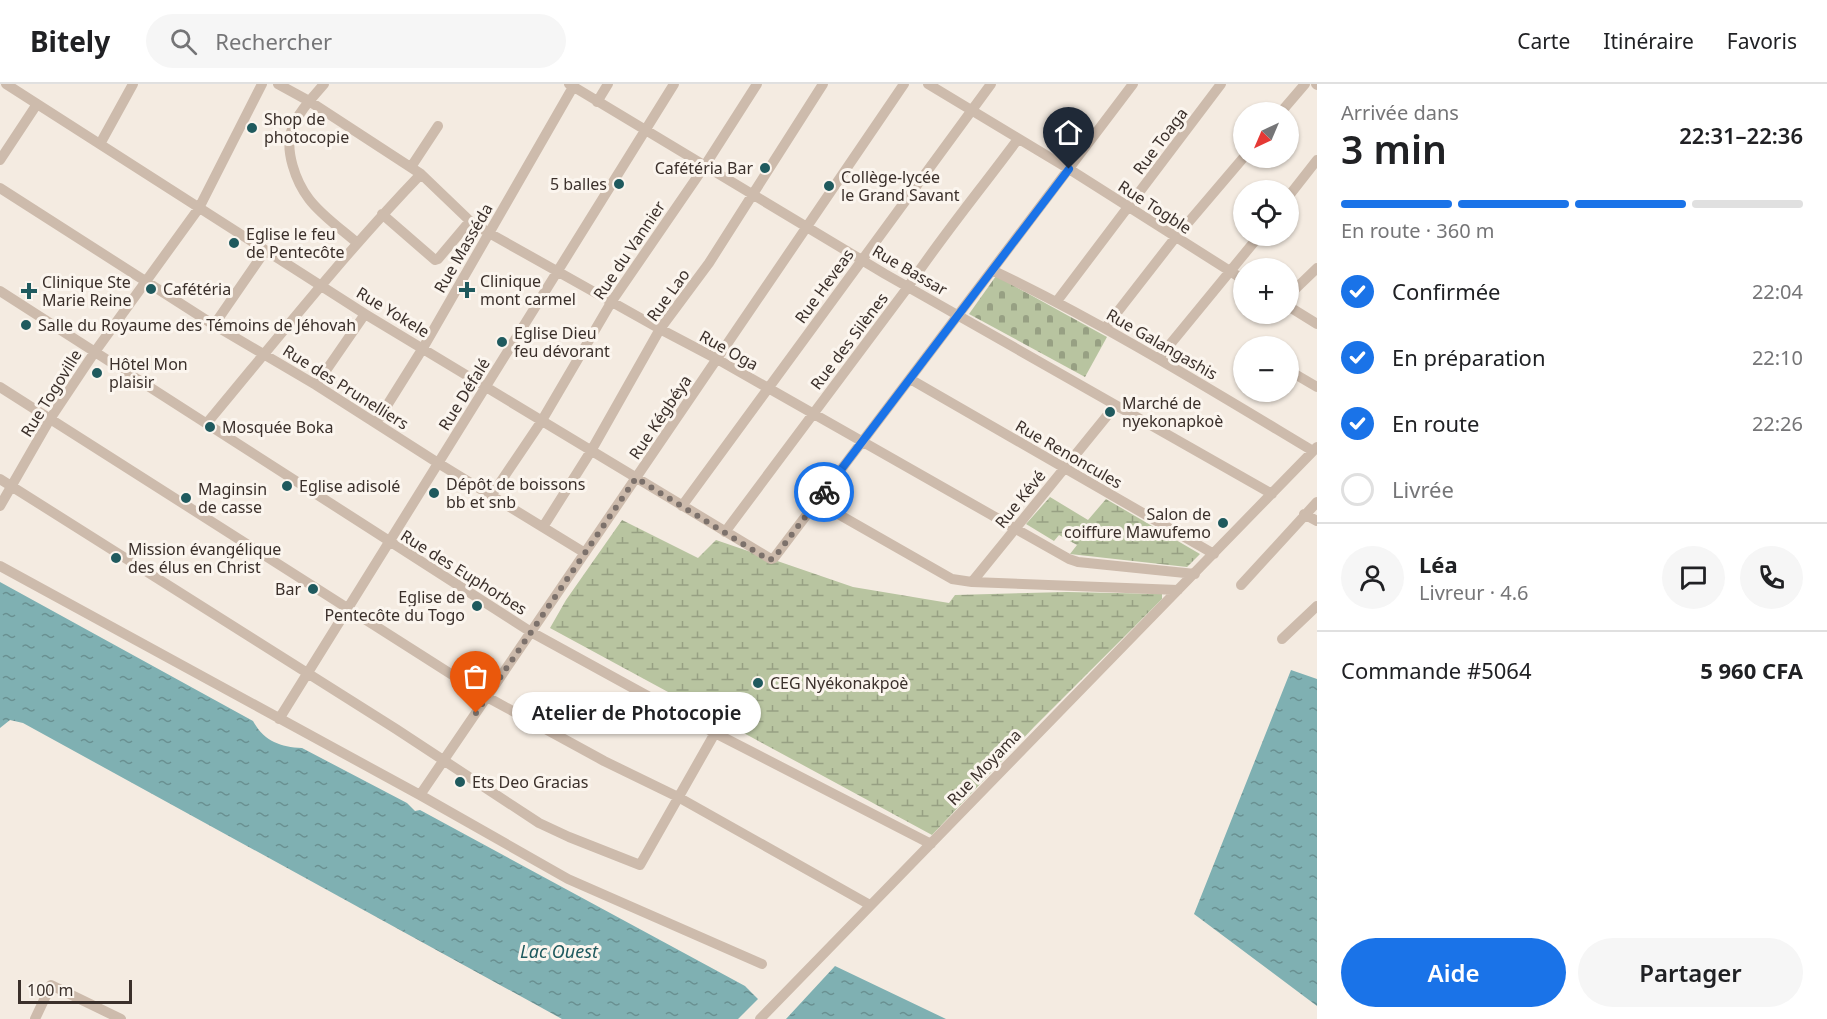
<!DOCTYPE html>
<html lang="fr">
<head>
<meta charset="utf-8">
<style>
	:root { --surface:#fff; --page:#f6f6f6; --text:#202124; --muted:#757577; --line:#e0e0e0; --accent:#1a73e8 }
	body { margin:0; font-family:"Noto Sans",sans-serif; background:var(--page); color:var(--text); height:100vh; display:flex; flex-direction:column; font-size:22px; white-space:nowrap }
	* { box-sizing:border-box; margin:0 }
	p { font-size:20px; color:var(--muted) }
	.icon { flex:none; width:33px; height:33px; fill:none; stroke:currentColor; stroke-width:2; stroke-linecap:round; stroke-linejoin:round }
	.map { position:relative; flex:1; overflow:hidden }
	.side { display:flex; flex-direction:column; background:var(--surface); width:510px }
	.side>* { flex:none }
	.needle { width:39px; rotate:224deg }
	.fabs { position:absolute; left:1233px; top:18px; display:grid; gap:12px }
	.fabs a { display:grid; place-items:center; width:66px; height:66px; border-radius:50%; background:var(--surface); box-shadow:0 2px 4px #0004; font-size:30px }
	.scale { position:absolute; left:18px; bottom:15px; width:114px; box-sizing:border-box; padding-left:6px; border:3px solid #3b302b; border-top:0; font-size:16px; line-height:21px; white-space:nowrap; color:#3b302b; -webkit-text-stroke:4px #fbf5ee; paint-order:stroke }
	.pin { position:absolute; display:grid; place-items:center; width:51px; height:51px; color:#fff; margin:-62px -26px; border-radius:50% 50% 50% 0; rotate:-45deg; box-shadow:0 0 6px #0007 }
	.pin .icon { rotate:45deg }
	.courier { position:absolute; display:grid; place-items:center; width:60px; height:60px; margin:-30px; border:4px solid #1a73e8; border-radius:50%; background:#fff; color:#222; box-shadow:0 2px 8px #0007 }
	.bubble { position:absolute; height:42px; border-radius:21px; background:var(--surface); box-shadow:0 2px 4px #0004; font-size:20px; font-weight:600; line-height:42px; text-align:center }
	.headline em { font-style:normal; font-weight:600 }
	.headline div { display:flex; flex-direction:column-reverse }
	.headline { display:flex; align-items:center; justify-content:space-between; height:102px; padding:0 24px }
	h1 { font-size:39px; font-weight:600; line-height:45px }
	.bar { display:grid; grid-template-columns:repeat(4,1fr); gap:9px 6px; align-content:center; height:72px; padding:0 24px }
	.bar i { height:8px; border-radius:4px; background:var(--line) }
	.bar .active { background:var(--accent) }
	.bar p { grid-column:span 4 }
	.line { display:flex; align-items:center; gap:15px; padding:0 24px; border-top:2px solid var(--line) }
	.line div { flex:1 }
	.round { display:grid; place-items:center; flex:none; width:63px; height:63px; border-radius:32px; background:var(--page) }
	ol { padding:0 24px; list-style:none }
	li { display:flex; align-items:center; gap:18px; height:66px }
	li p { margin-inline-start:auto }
	li .icon { padding:6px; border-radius:50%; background:var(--accent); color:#fff; stroke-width:4 }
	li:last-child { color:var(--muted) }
	li i { width:33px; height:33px; border:3px solid var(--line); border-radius:50% }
	.cta { display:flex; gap:12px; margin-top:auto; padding:12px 24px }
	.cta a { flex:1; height:69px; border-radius:36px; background:var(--accent); color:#fff; font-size:24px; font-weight:600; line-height:69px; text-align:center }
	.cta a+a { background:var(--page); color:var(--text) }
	header { display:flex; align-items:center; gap:36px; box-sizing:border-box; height:84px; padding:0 30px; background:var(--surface); border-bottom:2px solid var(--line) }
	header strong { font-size:28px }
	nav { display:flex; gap:33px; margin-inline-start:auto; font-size:21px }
	.search { width:420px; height:54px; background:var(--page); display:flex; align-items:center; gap:15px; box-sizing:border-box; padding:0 21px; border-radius:33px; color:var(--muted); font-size:22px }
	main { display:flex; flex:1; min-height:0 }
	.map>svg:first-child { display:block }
</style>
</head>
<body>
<header>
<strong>Bitely</strong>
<div class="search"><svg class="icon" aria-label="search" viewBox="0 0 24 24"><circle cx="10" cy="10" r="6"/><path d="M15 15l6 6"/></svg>Rechercher</div>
<nav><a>Carte</a><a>Itinéraire</a><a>Favoris</a></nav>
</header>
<main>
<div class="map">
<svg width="1317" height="935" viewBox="0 0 1317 935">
	<defs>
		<pattern id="wetland-marsh" width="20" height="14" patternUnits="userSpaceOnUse" patternTransform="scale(1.5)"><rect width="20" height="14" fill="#b8c4a0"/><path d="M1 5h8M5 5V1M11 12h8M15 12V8" fill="none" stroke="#97a083"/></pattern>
		<pattern id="cemetery-stones" width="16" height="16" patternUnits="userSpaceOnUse" patternTransform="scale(1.5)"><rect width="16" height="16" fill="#b8c4a0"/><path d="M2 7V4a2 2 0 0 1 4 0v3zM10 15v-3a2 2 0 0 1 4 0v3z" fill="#97a083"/></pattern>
		<pattern id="water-ripples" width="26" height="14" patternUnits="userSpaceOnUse" patternTransform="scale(1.5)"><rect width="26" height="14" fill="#7fb0b2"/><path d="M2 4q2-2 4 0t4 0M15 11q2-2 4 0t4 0" fill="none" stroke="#699091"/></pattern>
	</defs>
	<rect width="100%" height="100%" fill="#f4ebe1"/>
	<path fill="url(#wetland-marsh)" d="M1050,413L1088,436L1106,415L1200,470L1187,483L1070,470L1077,461L1059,451L1054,457L1026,440Z
		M622,436L698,474L716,456L853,503L949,519L955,511L1067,508L1162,510V515L1034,643L932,751L550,544L566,516Z"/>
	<path fill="url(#cemetery-stones)" d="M996,192L1107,253L1085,293L969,230Z"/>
	<path fill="url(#water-ripples)" d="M0,498L253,637C264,657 280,663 302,664L407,719L415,727L420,726L745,902L758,915L738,935H562L23,639L10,636L0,644Z
		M1291,586L1317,595V922L1194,830Z
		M835,882L946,935H786Z"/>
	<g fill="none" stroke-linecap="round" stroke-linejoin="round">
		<path stroke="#cdbbac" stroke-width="10" d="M6,0L365,230L771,475L774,474L1133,0
			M278,0L309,17L421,90L470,137L489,149L660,245L717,275L1069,475L1078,478L1195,490
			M324,0C313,13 298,28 292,45C284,66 296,98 309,115C321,131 341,145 356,158
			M569,0L885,190L1272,410
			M928,0L1069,85L1244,196
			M1316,0L1317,1
			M597,18L608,0
			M1281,28L1305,0
			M100,60L133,0
			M0,76L37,20
			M411,83L438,42
			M0,104L214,241L316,301L438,379L585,469
			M1288,113L1317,76
			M382,130L435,176L438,175L470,137
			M992,186C1103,239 1208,304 1313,367
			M0,207L531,548L715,649L931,760
			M1288,212L1317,184
			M1057,217L1221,0
			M1288,222L1317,240
			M214,241L265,167
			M1105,244L1175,154L1244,73
			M1158,275L1259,152
			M1288,286L1317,303
			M910,295L1214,470
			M316,301L365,230
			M0,303L487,613L604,677L678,713L870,821
			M207,339C277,255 345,169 421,90
			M376,339L423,264L573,3
			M0,395L396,645L539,739L569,753L640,781L715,649
			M491,412L541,338L612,217L704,83L757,0
			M817,418L952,495L972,498L1178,506
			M0,422L50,335L94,269L199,124L262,0
			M682,422L991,0
			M1304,430L1317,437
			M543,443L591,367L660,245L709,179L823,0
			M725,448L908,203C942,152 981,105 1018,55
			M0,482L420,711L568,795L762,880
			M972,498L1115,322
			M1241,501L1317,418
			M1282,555L1317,522
			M279,635L674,0
			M420,711L904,0
			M35,935L51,901L121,935
			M760,935L1317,363"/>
	</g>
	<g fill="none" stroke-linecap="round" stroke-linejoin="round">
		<path stroke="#7c716b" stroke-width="6" stroke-dasharray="0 10.8" d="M476,629L636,394L769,476L774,474L824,408"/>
		<path stroke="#1a73e8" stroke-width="8" d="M824,408L1069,85"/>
	</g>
	<g fill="#1f5a5e" stroke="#fbf5ee" stroke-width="2">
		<circle cx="252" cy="44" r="6"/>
		<circle cx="765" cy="84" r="6"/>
		<circle cx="619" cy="100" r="6"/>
		<circle cx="829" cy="102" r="6"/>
		<circle cx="234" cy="159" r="6"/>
		<circle cx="151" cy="205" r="6"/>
		<path d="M464 197h6v6h6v6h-6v6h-6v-6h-6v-6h6z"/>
		<path d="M26 198h6v6h6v6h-6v6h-6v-6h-6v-6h6z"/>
		<circle cx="26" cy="241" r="6"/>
		<circle cx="502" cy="258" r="6"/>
		<circle cx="97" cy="289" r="6"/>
		<circle cx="1110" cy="328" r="6"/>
		<circle cx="210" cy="343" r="6"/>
		<circle cx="287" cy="402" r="6"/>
		<circle cx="434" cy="409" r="6"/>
		<circle cx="186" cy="414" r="6"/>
		<circle cx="1223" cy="439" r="6"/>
		<circle cx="116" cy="474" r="6"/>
		<circle cx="313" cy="505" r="6"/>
		<circle cx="477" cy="522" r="6"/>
		<circle cx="758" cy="599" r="6"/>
		<circle cx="460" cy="698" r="6"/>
	</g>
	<g text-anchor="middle" stroke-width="6" stroke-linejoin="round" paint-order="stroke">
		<g font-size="16" fill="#3b302b" stroke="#fbf5ee" text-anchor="start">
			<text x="264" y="41">Shop de<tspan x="264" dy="18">photocopie</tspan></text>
			<text x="753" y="90" text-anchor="end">Cafétéria Bar</text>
			<text x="841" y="99">Collège-lycée<tspan x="841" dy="18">le Grand Savant</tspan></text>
			<text x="607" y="106" text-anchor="end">5 balles</text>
			<text x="246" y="156">Eglise le feu<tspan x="246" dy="18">de Pentecôte</tspan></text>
			<text x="480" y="203">Clinique<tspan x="480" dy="18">mont carmel</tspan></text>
			<text x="42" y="204">Clinique Ste<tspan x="42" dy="18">Marie Reine</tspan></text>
			<text x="163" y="211">Cafétéria</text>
			<text x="38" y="247">Salle du Royaume des Témoins de Jéhovah</text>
			<text x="514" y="255">Eglise Dieu<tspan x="514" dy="18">feu dévorant</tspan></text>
			<text x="109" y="286">Hôtel Mon<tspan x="109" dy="18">plaisir</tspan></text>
			<text x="1122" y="325">Marché de<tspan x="1122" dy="18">nyekonapkoè</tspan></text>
			<text x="222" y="349">Mosquée Boka</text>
			<text x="446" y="406">Dépôt de boissons<tspan x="446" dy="18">bb et snb</tspan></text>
			<text x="299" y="408">Eglise adisolé</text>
			<text x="198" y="411">Maginsin<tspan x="198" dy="18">de casse</tspan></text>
			<text x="1211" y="436" text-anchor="end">Salon de<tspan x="1211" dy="18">coiffure Mawufemo</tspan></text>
			<text x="128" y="471">Mission évangélique<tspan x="128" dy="18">des élus en Christ</tspan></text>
			<text x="301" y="511" text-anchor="end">Bar</text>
			<text x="465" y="519" text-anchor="end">Eglise de<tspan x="465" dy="18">Pentecôte du Togo</tspan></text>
			<text x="770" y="605">CEG Nyékonakpoè</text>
			<text x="472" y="704">Ets Deo Gracias</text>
		</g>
		<g font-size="16" fill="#3b302b" stroke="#fbf5ee">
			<text transform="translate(1160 57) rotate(-53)" y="6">Rue Toaga</text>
			<text transform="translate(1155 123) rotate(33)" y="6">Rue Togble</text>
			<text transform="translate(463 164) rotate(-60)" y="6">Rue Masséda</text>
			<text transform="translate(629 166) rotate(-56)" y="6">Rue du Vannier</text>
			<text transform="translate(910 186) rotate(30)" y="6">Rue Bassar</text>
			<text transform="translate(824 202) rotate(-54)" y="6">Rue Heveas</text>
			<text transform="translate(668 211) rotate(-54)" y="6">Rue Lao</text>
			<text transform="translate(393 228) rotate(31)" y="6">Rue Yokele</text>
			<text transform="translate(849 257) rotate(-53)" y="6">Rue des Silènes</text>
			<text transform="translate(1162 260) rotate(30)" y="6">Rue Galangashis</text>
			<text transform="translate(729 266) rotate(29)" y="6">Rue Oga</text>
			<text transform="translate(346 303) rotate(32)" y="6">Rue des Prunelliers</text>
			<text transform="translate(51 309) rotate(-58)" y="6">Rue Togoville</text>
			<text transform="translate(464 310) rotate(-58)" y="6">Rue Défalé</text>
			<text transform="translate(660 333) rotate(-56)" y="6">Rue Kégbéya</text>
			<text transform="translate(1069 370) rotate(30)" y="6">Rue Renoncules</text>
			<text transform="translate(1020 415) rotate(-51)" y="6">Rue Kévé</text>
			<text transform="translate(464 488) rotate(32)" y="6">Rue des Euphorbes</text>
			<text transform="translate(984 683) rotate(-46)" y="6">Rue Moyama</text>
		</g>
		<g font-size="18" font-style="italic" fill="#1f5a5e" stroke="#fbf5ee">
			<text x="559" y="874">Lac Ouest</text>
		</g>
	</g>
</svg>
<div class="fabs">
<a><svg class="needle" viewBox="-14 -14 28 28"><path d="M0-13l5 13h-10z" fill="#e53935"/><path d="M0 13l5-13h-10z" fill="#757577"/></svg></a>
<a><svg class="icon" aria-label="locate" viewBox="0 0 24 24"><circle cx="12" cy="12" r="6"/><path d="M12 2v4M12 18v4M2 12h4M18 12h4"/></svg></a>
<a>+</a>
<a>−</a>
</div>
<div class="scale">100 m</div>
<div class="pin" style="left:476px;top:629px;background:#ea580c"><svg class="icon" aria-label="bag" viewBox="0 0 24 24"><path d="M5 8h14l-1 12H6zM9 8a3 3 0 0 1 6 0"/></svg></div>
<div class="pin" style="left:1069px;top:85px;background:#1f2937"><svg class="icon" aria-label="home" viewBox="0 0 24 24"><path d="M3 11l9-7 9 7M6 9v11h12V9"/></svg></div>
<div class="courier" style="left:824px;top:408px"><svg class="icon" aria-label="bike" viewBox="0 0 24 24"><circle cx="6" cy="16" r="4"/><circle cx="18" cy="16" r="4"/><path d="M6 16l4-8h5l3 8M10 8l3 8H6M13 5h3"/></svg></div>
<div class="bubble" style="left:512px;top:608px;width:249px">Atelier de Photocopie</div>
</div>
<section class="side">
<div class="headline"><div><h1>3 min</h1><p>Arrivée dans</p></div><em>22:31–22:36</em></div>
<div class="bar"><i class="active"></i><i class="active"></i><i class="active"></i><i></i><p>En route · 360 m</p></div>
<ol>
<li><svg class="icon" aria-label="check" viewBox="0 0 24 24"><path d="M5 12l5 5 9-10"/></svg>Confirmée<p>22:04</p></li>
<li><svg class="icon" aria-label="check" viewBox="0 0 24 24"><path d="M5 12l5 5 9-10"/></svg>En préparation<p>22:10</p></li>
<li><svg class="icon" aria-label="check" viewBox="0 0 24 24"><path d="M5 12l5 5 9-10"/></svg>En route<p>22:26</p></li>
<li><i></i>Livrée</li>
</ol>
<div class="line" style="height:108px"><a class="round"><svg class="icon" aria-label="person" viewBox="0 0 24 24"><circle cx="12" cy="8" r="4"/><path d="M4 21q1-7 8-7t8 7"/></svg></a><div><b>Léa</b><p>Livreur · 4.6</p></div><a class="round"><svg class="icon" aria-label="chat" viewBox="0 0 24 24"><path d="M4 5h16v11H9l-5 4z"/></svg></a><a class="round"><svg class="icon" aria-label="phone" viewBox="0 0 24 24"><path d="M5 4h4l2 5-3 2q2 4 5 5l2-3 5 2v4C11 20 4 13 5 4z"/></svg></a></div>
<div class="line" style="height:78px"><div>Commande #5064</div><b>5 960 CFA</b></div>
<div class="cta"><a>Aide</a><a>Partager</a></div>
</section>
</main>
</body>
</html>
